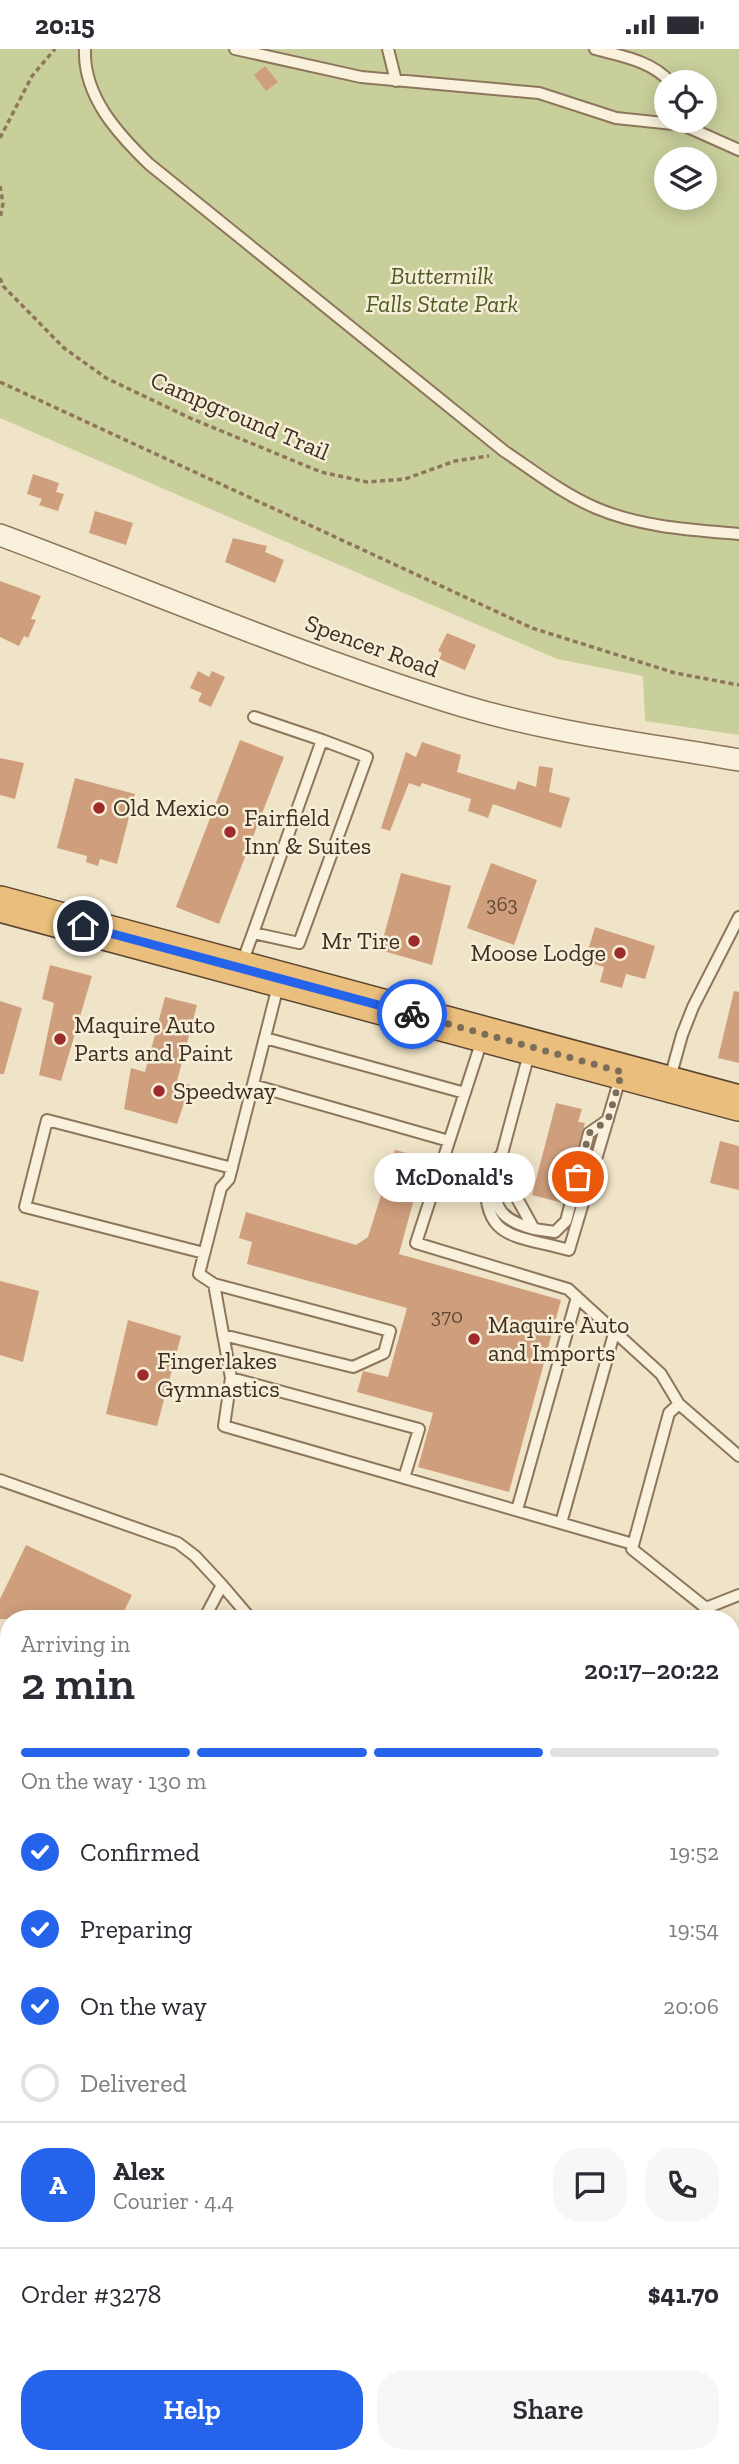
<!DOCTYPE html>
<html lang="en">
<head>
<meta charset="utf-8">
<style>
	:root { --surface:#fff; --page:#f7f7f7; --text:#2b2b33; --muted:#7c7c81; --line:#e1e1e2; --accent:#2563eb }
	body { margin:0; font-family:"Zilla Slab",serif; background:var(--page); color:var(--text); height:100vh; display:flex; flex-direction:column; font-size:26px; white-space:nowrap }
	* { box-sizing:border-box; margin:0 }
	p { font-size:23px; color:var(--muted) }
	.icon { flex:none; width:38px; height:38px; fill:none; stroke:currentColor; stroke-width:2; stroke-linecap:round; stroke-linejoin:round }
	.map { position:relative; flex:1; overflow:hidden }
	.panel { position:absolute; left:0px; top:1561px; width:740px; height:854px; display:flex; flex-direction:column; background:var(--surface); border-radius:28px 28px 0 0; box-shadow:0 4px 18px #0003 }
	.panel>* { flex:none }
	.controls { position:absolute; left:654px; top:21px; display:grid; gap:14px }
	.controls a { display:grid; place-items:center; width:63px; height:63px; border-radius:50%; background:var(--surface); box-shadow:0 4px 18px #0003; font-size:35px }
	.pin { position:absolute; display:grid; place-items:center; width:60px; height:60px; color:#fff; margin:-30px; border:4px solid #fff; border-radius:50%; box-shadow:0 2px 7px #0007 }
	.courier { position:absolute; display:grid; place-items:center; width:70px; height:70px; margin:-35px; border:5px solid #2563eb; border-radius:50%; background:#fff; color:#222; box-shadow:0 2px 9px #0007 }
	.bubble { position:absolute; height:49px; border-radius:24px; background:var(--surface); box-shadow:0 4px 18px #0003; font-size:23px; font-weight:600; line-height:49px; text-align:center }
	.summary em { font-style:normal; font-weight:600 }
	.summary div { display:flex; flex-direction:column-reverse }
	.summary { display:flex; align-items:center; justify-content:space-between; height:119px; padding:0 21px }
	h1 { font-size:46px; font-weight:600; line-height:52px }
	.bar { display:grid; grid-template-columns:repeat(4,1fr); gap:10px 7px; align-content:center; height:84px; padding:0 21px }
	.bar i { height:9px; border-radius:5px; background:var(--line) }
	.bar .on { background:var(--accent) }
	.bar p { grid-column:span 4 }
	.line { display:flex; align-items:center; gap:18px; padding:0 21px; border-top:2px solid var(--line) }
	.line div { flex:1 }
	.round { display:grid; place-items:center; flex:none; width:74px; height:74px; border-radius:28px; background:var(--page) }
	ol { padding:0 21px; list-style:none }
	li { display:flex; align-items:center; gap:21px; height:77px }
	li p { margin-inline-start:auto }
	li .icon { padding:7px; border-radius:50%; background:var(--accent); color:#fff; stroke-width:4 }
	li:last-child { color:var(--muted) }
	li i { width:38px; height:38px; border:4px solid var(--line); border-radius:50% }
	.button { display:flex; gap:14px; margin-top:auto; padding:14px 21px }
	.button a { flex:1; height:80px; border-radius:28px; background:var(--accent); color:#fff; font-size:28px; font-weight:600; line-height:80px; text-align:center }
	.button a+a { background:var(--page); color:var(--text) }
	.status { display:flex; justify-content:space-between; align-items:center; height:49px; padding:0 35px; background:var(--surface); direction:ltr }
	.status svg { height:19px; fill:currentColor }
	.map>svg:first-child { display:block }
</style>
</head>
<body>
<div class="status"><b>20:15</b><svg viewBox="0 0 49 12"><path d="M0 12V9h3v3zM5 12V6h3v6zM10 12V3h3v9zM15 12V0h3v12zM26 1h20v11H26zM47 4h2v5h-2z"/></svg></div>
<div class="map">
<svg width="739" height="2415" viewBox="0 0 739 2415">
	<rect width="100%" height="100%" fill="#f0e4c8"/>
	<path fill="#c9cf9b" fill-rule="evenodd" d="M0,0H739V686L645,672L643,627L557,610L0,369ZM667,33H705V72H667ZM667,110H705V149H667Z
		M739,1700V2415H0V2061L9,2056V2406H732V1703Z
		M0,1846L9,1847V1888L0,1891Z"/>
	<path fill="#a9c4bc" stroke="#6f938a" stroke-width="2" d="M9,2022V2094L0,2100V2026Z
		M732,2339L739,2343V2384L732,2386Z"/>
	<path fill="#cf9f7d" d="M265,17L278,33L266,42L254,26Z
		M33,425L59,434L56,443L64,445L58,462L39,456L42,450L27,445Z
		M95,462L133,474L126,496L89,484Z
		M233,489L267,497L265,503L284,511L275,534L225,513Z
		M0,532L41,547L31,570L36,571L28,589L24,587L19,597L0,588Z
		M447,584L476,596L465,621L439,610L442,604L438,602Z
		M198,622L209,628L212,622L225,628L211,658L198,652L202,644L190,639Z
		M240,691L284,708L219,875L176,858Z
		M422,693L461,706L457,723L515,741L518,732L536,738L539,717L553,719L549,743L570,749L561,779L493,755L488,769L468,762L471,750L422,734L420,738L409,734L390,782L381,779L406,703L416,708Z
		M0,709L24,714L15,750L0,746Z
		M75,729L135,745L117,815L100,810L98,817L86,813L87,807L57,799Z
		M491,814L537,831L514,896L467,879Z
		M401,824L451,837L432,916L380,901Z
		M595,878L655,897L645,930L626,925L622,939L600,933L604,918L585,912Z
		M50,916L92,927L61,1032L39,1026L54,954L42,950Z
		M734,942L739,943V1014L718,1009Z
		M165,948L197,956L177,1032L190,1036L177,1075L124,1060L131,1019L145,1023Z
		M0,952L22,959L4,1025H0Z
		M556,1054L582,1060L578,1073L585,1074L563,1154L532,1146Z
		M720,1092L739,1097V1141L710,1134Z
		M395,1101L418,1107L415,1114L423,1117L399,1205L561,1251L509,1443L418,1418L433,1364L357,1343L363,1322L388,1328L407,1259L247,1215L252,1193L239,1189L246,1163L356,1196L368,1188Z
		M0,1232L39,1242L23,1313L0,1306Z
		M128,1271L181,1287L157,1377L106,1365Z
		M26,1496L132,1546L120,1570H0V1550Z"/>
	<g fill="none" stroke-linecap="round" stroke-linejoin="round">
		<defs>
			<path id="service" d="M85,0C83,47 118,85 149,115L504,402C534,422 563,445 596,459C640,478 692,481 739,485
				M235,0L361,28L539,44L616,69L683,76L739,101
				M388,0L396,32
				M595,0C621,7 652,12 670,33
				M254,668L322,691
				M242,914L253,884L322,691L367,708L299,894L253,884
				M279,933L229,1130L221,1139L199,1225L214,1235L231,1329L224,1377L633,1495
				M265,989L465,1044
				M482,991L416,1194L568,1240L661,1325L679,1355L739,1407
				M530,1001L502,1105L486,1121C482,1192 511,1185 569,1201L621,1026
				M670,1029L682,986L693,958L739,868
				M253,1036L449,1092
				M502,1105L509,1135L534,1180L555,1183L566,1172L589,1084L608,1071
				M501,1111C492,1152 491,1168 534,1180
				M204,1204L25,1158L47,1071L232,1119
				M214,1235L390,1282L384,1304L353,1318L223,1286
				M231,1329L419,1380L404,1429
				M679,1355L669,1364L632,1500L706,1559L739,1546
				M0,1431L178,1494L195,1507L222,1536L204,1570
				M517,1461L577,1248
				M561,1474L615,1281
				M222,1536L251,1570
				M732,1658L739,1655
				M0,1688L9,1693
				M0,1776L9,1782
				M0,1816L9,1822
				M0,1946L9,1942"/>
			<path id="minor" d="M0,486C154,543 306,609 463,657C553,684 647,695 739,711"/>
			<path id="trunk" d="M0,855L739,1054"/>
		</defs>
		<use href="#service" stroke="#8d765c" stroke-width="14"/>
		<use href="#minor" stroke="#8d765c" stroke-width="24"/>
		<use href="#trunk" stroke="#5b4430" stroke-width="38"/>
		<path stroke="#8d765c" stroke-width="3.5" stroke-dasharray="5 3.5" stroke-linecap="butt" d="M0,89L32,27L55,0
			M0,137L3,154L0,170
			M0,229L3,237L64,299L106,329L190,369L321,423L367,433L405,430L455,412L489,407
			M0,333L532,579L675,624L739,636"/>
		<use href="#service" stroke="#faf1dc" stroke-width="10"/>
		<use href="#minor" stroke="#faf1dc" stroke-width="21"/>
		<use href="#trunk" stroke="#eabe7c" stroke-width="35"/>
	</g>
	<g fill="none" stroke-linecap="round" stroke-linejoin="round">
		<path stroke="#7c6e5b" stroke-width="7" stroke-dasharray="0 12.6" d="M412,965L622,1023L608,1071L589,1084L578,1128"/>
		<path stroke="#2563eb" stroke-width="9" d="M83,877L412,965"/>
	</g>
	<g fill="#9e2a2b" stroke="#f7eed8" stroke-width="2.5">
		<circle cx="99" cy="759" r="7"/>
		<circle cx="230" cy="783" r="7"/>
		<circle cx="414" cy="892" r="7"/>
		<circle cx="620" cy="904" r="7"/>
		<circle cx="60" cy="990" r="7"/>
		<circle cx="159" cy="1042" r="7"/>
		<circle cx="474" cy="1290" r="7"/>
		<circle cx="143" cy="1326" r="7"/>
	</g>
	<g text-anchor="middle" stroke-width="5" stroke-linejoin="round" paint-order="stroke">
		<g font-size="21" fill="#624a37">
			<text x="502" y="862">363</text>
			<text x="447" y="1274">370</text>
		</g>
		<g font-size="24" font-style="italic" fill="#4d5a26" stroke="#f7eed8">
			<text x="442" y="235">Buttermilk<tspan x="442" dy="28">Falls State Park</tspan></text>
		</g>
		<g font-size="24" fill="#3d2e20" stroke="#f7eed8">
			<text transform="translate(240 367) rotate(23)" y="8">Campground Trail</text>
			<text transform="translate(372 597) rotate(20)" y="8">Spencer Road</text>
		</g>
		<g font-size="24" fill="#3d2e20" stroke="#f7eed8" text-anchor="start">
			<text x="113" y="767">Old Mexico</text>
			<text x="244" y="777">Fairfield<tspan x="244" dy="28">Inn &amp; Suites</tspan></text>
			<text x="400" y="900" text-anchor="end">Mr Tire</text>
			<text x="606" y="912" text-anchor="end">Moose Lodge</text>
			<text x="74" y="984">Maquire Auto<tspan x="74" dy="28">Parts and Paint</tspan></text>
			<text x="173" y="1050">Speedway</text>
			<text x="488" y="1284">Maquire Auto<tspan x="488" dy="28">and Imports</tspan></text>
			<text x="157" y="1320">Fingerlakes<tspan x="157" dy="28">Gymnastics</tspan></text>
		</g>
	</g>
</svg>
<div class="controls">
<a><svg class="icon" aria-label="locate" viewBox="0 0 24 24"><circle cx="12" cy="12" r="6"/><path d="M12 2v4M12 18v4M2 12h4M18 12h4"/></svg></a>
<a><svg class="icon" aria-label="layers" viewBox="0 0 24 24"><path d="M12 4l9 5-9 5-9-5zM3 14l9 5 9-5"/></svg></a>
</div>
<div class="pin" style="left:578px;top:1128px;background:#ea580c"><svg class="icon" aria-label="bag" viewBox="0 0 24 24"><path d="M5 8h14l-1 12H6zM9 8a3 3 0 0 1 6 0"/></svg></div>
<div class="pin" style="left:83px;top:877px;background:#1f2937"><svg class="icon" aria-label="home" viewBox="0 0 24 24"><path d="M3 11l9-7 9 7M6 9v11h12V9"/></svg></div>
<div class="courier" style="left:412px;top:965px"><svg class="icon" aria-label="bike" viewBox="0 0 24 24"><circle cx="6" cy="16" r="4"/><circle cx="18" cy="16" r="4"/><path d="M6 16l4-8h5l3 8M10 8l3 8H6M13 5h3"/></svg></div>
<div class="bubble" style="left:374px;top:1104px;width:161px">McDonald's</div>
<section class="panel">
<div class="summary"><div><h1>2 min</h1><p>Arriving in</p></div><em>20:17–20:22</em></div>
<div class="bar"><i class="on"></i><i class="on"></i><i class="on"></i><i></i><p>On the way · 130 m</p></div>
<ol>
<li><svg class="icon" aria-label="check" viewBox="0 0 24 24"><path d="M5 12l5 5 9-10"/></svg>Confirmed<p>19:52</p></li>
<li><svg class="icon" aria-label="check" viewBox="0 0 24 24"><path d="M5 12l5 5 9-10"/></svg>Preparing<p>19:54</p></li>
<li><svg class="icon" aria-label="check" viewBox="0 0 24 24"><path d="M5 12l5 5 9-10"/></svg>On the way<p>20:06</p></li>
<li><i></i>Delivered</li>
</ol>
<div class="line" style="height:126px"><b class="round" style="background:var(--accent);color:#fff">A</b><div><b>Alex</b><p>Courier · 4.4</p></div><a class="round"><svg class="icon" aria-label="chat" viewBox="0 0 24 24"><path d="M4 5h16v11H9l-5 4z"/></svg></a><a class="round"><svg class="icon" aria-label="phone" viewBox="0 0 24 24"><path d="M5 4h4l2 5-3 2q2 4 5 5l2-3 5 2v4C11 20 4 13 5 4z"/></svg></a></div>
<div class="line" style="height:91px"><div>Order #3278</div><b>$41.70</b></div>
<div class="button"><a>Help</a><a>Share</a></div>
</section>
</div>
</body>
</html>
